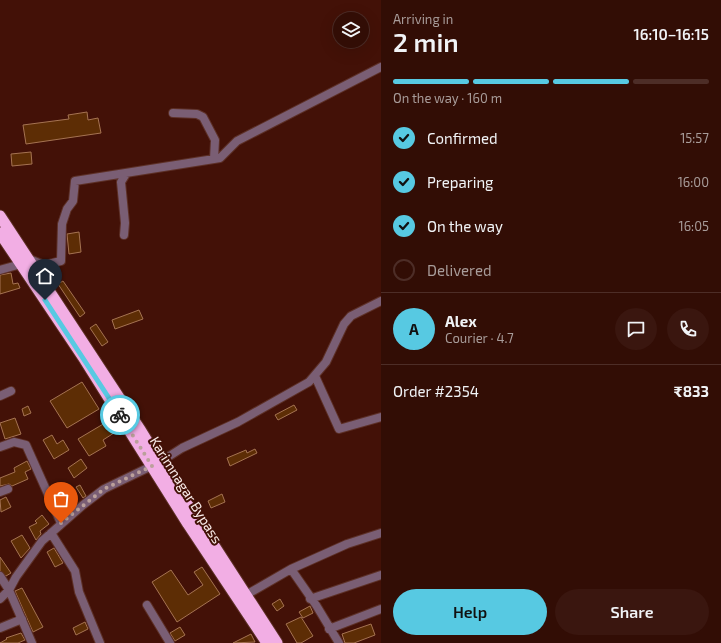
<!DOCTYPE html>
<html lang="en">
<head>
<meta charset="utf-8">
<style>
	:root { --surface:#320d05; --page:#3a160f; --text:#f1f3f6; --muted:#a89c9a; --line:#4d2d27; --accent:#57c9e2 }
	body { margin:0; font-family:"Exo 2",sans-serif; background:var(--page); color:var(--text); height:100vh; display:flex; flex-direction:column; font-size:15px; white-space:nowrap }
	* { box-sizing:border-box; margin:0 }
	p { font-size:13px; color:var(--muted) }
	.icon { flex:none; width:22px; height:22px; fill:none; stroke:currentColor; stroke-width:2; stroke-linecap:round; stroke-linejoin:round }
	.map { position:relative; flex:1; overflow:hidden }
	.sheet { display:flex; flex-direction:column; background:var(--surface); width:340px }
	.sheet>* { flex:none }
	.buttons { position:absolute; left:333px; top:12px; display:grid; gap:8px }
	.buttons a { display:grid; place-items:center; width:36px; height:36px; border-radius:50%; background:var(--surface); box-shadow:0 4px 16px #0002,0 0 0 1px var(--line); font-size:20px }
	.pin { position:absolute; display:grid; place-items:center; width:34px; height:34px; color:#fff; margin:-41px -17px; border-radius:50% 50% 50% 0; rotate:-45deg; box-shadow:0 0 4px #0007 }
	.pin .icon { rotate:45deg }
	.courier { position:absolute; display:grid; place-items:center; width:40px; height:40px; margin:-20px; border:3px solid #57c9e2; border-radius:50%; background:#fff; color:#222; box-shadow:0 1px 5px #0007 }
	.overview em { font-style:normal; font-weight:600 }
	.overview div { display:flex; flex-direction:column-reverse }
	.overview { display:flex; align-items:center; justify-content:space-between; height:68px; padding:0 12px }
	h1 { font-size:26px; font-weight:600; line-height:30px }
	.bar { display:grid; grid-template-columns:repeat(4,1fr); gap:6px 4px; align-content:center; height:48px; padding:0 12px }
	.bar i { height:5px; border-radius:3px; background:var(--line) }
	.bar .active { background:var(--accent) }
	.bar p { grid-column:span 4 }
	.line { display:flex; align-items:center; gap:10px; padding:0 12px; border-top:1px solid var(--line) }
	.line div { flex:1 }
	.round { display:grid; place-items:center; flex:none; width:42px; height:42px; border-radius:21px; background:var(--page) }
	ol { padding:0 12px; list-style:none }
	li { display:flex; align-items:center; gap:12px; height:44px }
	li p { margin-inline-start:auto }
	li .icon { padding:4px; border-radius:50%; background:var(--accent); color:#111; stroke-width:4 }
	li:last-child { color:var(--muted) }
	li i { width:22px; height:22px; border:2px solid var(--line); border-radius:50% }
	.primary-button { display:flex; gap:8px; margin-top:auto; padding:8px 12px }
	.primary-button a { flex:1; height:46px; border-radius:24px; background:var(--accent); color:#111; font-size:16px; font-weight:600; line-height:46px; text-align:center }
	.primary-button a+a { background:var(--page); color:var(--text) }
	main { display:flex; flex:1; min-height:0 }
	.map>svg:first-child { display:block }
</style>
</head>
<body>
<main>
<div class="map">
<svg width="381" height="643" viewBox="0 0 381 643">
	<rect width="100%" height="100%" fill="#431107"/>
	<path fill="#5d2d05" stroke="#a57352" d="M87,112L88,120L98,118L101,133L26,144L23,125L69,119L68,115Z
		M31,152L32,164L12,166L11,154Z
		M79,232L81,252L69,254L67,234Z
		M11,273L13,284L18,283L20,288L0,294V275Z
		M63,281L85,313L80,317L58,284Z
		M139,310L143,319L115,329L112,320Z
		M96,324L108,342L102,346L90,328Z
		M82,382L99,409L67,428L50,401Z
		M294,405L297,410L278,420L275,415Z
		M28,406L31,413L24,416L22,409Z
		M15,418L21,434L5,439L0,423Z
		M110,420L117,431L103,440L106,446L89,456L78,439Z
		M52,435L57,444L63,440L69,450L54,459L43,440Z
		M255,449L257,453L230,466L227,458L246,450L247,453Z
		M81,459L87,468L74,478L68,468Z
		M27,461L31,469L25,472L28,479L12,486L9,484L0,486V478L15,472L14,468Z
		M80,485L86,496L83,498L76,487Z
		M222,494L225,502L211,508L208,501Z
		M6,497L11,507L1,512L0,500Z
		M42,515L49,524L40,531L41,534L36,540L29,527L37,523L35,521Z
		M22,535L30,548L21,558L11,541Z
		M54,548L63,563L55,567L47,552Z
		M0,557L11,573L6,576L0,571Z
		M202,567L220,594L177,622L152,582L171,570L188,595L203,585L194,572Z
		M22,588L43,627L33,632L15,591Z
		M280,599L284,606L277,611L272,604Z
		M310,606L313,613L303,618L299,612Z
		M301,617L313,636L301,643H297L286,624Z
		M85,622L88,629L76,635L73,628Z
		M371,624L375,635L354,643H345L342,634Z
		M180,627L185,635L175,641L170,633Z
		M21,633L25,640L18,643H0L7,639L6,638Z
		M251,634L255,642L233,643Z"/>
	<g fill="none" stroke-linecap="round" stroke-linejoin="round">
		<defs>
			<path id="minor" d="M214,159L220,158L237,141L381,67
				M124,235L125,223L121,182L126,174
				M29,259L44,265L61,261L62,224L67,209L73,201L75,181L214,159L215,140L203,117L197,114L173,113
				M0,270L21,264
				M315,376L339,429L381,417
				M0,396L11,391
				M0,447L14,442L26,445L61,523
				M0,492L8,489
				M51,533L75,571L79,592L100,643
				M291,569L347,544L381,533
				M0,576L9,590L32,643
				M246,595L291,569L316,605L339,643
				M0,599L9,590L16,577L42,541L83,505L104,489L160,462L182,448L238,422L309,382L326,362L344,324L351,316L381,301
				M310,599L381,575
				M147,605L170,643
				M0,628L22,619
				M329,629L381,609"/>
			<path id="highway" d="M0,216L141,431L160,462L277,643
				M0,233L85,360L188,524L267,643"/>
		</defs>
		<use href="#minor" stroke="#5d3027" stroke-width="10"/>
		<use href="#highway" stroke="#5d3027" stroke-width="13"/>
		<use href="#minor" stroke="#7a5e74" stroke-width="8"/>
		<use href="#highway" stroke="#f2aee4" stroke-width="11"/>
	</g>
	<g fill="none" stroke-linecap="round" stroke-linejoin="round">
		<path stroke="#bba09b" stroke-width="4" stroke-dasharray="0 7.2" d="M61,523L104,489L152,466L120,415"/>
		<path stroke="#57c9e2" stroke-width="5" d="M45,300L120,415"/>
	</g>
	<g text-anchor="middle" stroke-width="4" stroke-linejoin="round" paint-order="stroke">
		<g font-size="14" fill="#fbedea" stroke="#431107">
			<text transform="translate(186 490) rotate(58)" y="5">Karimnagar Bypass</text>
		</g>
	</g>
</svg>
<div class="buttons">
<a><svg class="icon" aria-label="layers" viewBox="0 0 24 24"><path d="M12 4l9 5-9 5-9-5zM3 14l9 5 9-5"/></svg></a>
</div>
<div class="pin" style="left:61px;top:523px;background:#ea580c"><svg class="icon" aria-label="bag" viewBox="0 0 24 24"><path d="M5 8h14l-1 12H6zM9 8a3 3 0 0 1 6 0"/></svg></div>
<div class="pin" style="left:45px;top:300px;background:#1f2937"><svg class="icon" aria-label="home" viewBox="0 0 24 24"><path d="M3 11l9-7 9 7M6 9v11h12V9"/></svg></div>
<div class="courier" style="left:120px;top:415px"><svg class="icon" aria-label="bike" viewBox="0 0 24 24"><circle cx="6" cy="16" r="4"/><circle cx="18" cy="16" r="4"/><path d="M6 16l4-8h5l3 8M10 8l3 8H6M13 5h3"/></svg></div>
</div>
<section class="sheet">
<div class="overview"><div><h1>2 min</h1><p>Arriving in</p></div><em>16:10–16:15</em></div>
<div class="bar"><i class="active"></i><i class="active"></i><i class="active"></i><i></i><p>On the way · 160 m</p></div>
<ol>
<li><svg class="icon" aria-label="check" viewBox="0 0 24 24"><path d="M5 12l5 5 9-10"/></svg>Confirmed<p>15:57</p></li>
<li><svg class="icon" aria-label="check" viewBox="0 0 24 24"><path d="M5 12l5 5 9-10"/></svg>Preparing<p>16:00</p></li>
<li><svg class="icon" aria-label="check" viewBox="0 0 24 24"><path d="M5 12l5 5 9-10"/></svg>On the way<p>16:05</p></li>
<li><i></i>Delivered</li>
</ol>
<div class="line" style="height:72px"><b class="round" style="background:var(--accent);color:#111">A</b><div><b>Alex</b><p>Courier · 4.7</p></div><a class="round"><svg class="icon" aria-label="chat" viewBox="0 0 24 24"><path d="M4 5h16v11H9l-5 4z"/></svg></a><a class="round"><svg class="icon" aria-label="phone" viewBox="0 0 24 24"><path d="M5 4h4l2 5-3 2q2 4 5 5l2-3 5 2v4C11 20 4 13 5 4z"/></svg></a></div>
<div class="line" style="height:52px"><div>Order #2354</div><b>₹833</b></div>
<div class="primary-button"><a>Help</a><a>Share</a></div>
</section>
</main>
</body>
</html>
